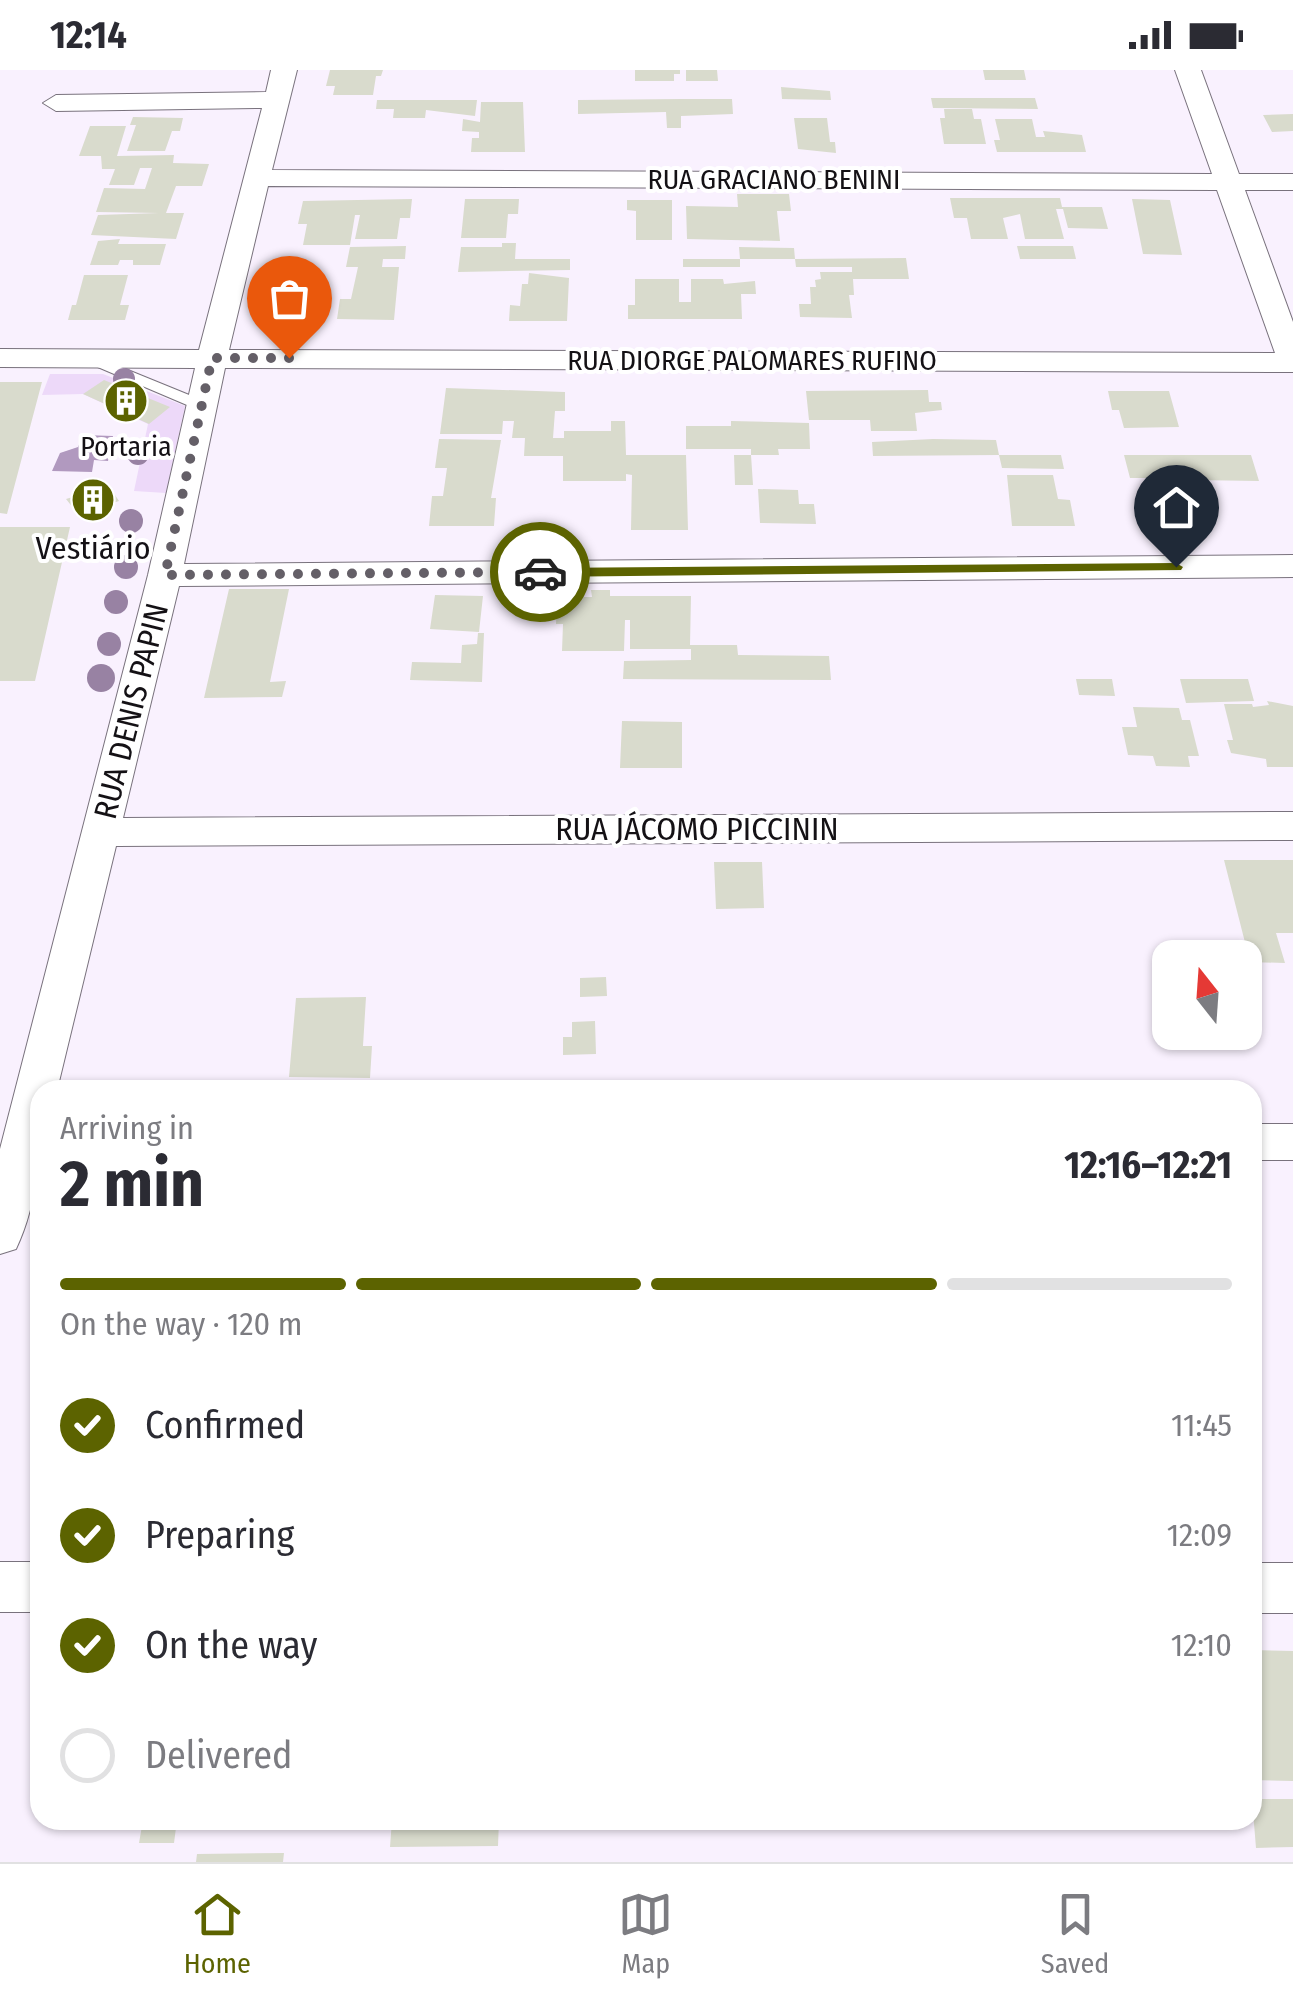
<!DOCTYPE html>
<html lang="en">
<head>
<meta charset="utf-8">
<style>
	:root { --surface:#fff; --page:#f7f7f7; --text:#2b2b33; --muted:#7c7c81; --line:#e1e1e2; --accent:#5c6300 }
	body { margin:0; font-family:"Fira Sans Condensed",sans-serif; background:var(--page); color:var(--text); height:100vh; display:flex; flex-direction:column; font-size:38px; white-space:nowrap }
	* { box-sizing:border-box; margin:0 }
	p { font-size:32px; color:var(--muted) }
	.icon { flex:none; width:55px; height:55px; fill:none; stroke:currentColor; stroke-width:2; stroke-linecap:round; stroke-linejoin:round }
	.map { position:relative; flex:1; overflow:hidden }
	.details { position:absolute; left:30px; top:1010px; width:1232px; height:750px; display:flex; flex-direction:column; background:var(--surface); border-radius:30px; box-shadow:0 2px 8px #0004 }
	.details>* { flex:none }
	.needle { width:65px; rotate:343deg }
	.buttons { position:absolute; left:1152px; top:870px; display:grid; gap:20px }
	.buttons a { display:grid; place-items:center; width:110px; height:110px; border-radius:20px; background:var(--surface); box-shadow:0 2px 8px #0004; font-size:50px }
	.pin { position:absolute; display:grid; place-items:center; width:85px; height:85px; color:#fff; margin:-102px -42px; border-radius:50% 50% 50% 0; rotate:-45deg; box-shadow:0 0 10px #0007 }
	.pin .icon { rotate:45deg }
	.courier { position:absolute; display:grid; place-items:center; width:100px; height:100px; margin:-50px; border:8px solid #5c6300; border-radius:50%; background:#fff; color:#222; box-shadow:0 2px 12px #0007 }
	.overview em { font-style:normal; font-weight:700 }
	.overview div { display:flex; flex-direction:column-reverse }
	.overview { display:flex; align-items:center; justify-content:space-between; height:170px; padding:0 30px }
	h1 { font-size:65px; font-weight:700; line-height:75px }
	.bar { display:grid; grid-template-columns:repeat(4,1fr); gap:15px 10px; align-content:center; height:120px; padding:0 30px }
	.bar i { height:12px; border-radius:8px; background:var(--line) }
	.bar .current { background:var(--accent) }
	.bar p { grid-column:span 4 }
	ol { padding:0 30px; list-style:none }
	li { display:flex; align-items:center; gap:30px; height:110px }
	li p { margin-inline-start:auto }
	li .icon { padding:10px; border-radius:50%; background:var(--accent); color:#fff; stroke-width:4 }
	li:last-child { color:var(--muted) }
	li i { width:55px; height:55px; border:5px solid var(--line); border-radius:50% }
	.status { display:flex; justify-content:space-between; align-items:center; height:70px; padding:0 50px; background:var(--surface); direction:ltr }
	.status svg { height:28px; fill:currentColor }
	.tabs { display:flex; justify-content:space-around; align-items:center; height:140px; border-top:2px solid var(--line); background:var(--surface); font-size:28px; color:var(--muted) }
	.tabs a { display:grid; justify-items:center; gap:5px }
	.tabs .current { color:var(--accent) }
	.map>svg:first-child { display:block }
</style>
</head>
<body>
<div class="status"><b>12:14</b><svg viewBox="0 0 49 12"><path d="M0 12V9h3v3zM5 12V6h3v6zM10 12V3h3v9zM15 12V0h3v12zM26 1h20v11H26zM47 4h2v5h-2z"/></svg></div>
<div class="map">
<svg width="1293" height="1792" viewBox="0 0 1293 1792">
	<rect width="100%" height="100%" fill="#f9f1fe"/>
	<path fill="#edd9f9" d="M50,304H103L185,336L166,423L134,421L148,354L83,324L42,325Z"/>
	<path fill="#b199bf" d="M83,365L113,366L108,391L94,390L92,402L52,401L60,383L78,377Z"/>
	<path fill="#d9dbcd" d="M330,0H383L381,6H376L373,25H333L335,16H326Z
		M635,0H680V4H674V11H635Z
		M686,0H717L718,11H686Z
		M983,0H1024L1026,10H985Z
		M781,17L830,21L831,30L782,29Z
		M931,28H1035L1038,39L933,38Z
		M681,29H732L733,44L681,46V58H667L666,42L578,44V30Z
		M377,30H477L475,46L426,40L425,48H393L394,39H376Z
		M481,32H523L525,82H471L472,68H479V62L462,61L463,49L480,52Z
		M944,39H972L974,49H981L986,74H944L940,48H945Z
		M1293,44V61L1272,62L1263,45Z
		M133,47L183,48L180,61H172L165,81H127L136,55H130Z
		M794,48H827L830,72H835L836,83L798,79Z
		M995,49H1032L1036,67H1045L1043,61L1082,65L1086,82H997L994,70H1000Z
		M90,56H126L117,86L174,85L173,93L209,94L202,116H176L166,143H184L176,169L91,165L98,145L159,143L96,142L104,118L145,119L152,98H140L134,115H109L115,99H102L101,86H79Z
		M737,124H789L791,141H777L780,171L687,169L686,136L738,137Z
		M950,128H1060L1062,137H1102L1108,159L1068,158L1063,139H1056L1064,169H1025L1020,144L1003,148L1008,169H971L967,148H954Z
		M412,129L410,148H400L397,169H355L360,145H355L350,175H303L307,154H298L303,131Z
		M465,129H519L518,144H508L506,168H461Z
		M1132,129L1170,130L1182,185L1143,184Z
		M627,130H672V170H636V141L627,140Z
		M120,169L118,174H166L160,195H133V190H120L118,195H90L98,171Z
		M502,173H516L515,189H570V200L458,202L461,177H502Z
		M406,176L405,189H383L382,197H399L394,250L337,249L340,229H351L358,197H346L350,177Z
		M1017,176H1073L1076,189H1020Z
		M739,177L794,178L795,189H740Z
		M906,188L909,209H853L854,225H849L852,248L800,247L799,234H811L810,217H816L815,210L821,209L820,202H852V197H796L795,189Z
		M683,189H740V197H683Z
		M529,203L569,208L567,251H509L510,235L520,236L522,214H528Z
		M84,205H128L120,235H129L125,250H68L72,235H76Z
		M635,209H679V232H691V209H723L724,214L755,211L756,224H741L742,249H628V235H635Z
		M104,310L170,337L149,354L83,324Z
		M0,312H42L7,444L0,443Z
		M446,318L565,322V341H555L553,368H564V361H611V351H625L626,385H686L688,460H631L632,405L626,404V411H563V386H524L525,368H512L514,351H503L502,364H440Z
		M928,320L929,332H941L942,340L915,343L917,361H871L870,350H809L806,321Z
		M1108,321H1169L1179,357L1124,358L1119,340H1112Z
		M731,351L809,353L810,379H778L779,385H751V379H686V356H731Z
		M439,369L501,370L491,428H496L494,456H429L432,426H443L447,398H435Z
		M933,369L996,370L999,385H1061L1064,399L1002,398L999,385L873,386L872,372Z
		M734,385H751L753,415H735Z
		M1124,385H1251L1259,411L1193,410L1197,428H1177L1172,408H1130Z
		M1007,405H1053L1058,429L1070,430L1075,456H1012Z
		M109,416L119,431L78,444L66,429Z
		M758,419L798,420L799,434H814L816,454L760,453Z
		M0,457H70L35,611H0Z
		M229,519H289L270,612L286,611L282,627L204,628Z
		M591,520H610V526H691L690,575H737L738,585L829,586L831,610L623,609L624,591L691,590V579H630V550H625L624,581H562L563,554H556L557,527H592Z
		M435,525L483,526L479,562L430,559Z
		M478,563H484L482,612L410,610L412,592L461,593L462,575L477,574Z
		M1076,609H1112L1115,626L1079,625Z
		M1180,609H1248L1254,631L1186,633Z
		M1267,631L1293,636V697H1267L1266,689L1231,683L1227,670H1233L1224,634H1252L1253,637L1269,635Z
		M1133,637L1179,638L1182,650H1190L1199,686H1188L1190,697L1156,696L1153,686L1128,685L1122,657H1137Z
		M622,651L682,652V698H620Z
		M1224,790H1293V863H1276L1285,893L1250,892Z
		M714,792H762L764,838L716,839Z
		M606,907L607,926L580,927V908Z
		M366,927L363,976H372L370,1008L289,1007L296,928Z
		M595,951L596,984L563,985V967H572V952Z
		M1252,1580L1293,1581V1711L1252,1710Z
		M1252,1729H1293V1777L1256,1778Z
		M143,1750H177L174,1773H139Z
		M392,1750H499L498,1776L390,1777Z
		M284,1783L283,1792H196L197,1784Z"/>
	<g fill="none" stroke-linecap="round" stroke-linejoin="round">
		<defs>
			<path id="service" d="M91,285L194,327L208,329L211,332L203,337L187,335L86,292V286Z"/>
			<path id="minor" d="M271,0H297L272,100L1212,104L1175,0H1201L1239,104H1293V120H1245L1293,252V302L225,298L184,494L1293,485V507L179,516L123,748L1293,742V770L116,776L57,1020H40C40,1074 40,1129 16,1179L0,1184V1079L148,505L195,298L0,297V279L199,280L262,38L56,41L43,33L56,25L266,22ZM268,116L1217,120L1275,283L229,280Z
				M1252,1054H1293V1090H1252Z
				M0,1492H40V1542H0Z
				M1252,1493H1293V1543H1252Z"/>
		</defs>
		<use href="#service" stroke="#79727d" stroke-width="2"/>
		<use href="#minor" stroke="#79727d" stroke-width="2"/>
		<use href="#service" fill="#fff" fill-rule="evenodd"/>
		<use href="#minor" fill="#fff" fill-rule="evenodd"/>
	</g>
	<g fill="#9882a3">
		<circle cx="124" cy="309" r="11"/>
		<circle cx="138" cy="384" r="11"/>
		<circle cx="131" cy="451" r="12"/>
		<circle cx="126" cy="497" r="12"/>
		<circle cx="116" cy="532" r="12"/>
		<circle cx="109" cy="574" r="12"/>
		<circle cx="101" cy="608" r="14"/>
	</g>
	<path fill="#5c6300" d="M1176,493L1183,497L1181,500L540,507L534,502L540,498Z"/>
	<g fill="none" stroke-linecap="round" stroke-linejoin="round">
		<path stroke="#645f67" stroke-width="10" stroke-dasharray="0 18" d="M289,288H212L165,505L540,502"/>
	</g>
	<defs>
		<symbol id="building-disc" viewBox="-11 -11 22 22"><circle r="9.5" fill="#5c6300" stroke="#fff"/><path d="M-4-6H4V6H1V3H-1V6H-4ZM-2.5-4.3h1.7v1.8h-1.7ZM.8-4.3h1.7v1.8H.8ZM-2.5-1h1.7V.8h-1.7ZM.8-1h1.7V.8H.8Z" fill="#fff"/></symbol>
	</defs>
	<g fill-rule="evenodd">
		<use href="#building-disc" x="101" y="306" width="50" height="50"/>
		<use href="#building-disc" x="68" y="405" width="50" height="50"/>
	</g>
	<g text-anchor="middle" stroke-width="8" stroke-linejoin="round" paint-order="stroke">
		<g font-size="28" fill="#141115" stroke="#fff">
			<text x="774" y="119">RUA GRACIANO BENINI</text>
			<text x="752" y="300">RUA DIORGE PALOMARES RUFINO</text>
		</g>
		<g font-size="28" fill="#141115" stroke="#fff">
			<text x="126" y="386">Portaria</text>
		</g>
		<g font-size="32" fill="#141115" stroke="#fff">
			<text x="93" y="489">Vestiário</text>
		</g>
		<g font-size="32" fill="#141115" stroke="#fff">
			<text transform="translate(131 641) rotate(-76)" y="11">RUA DENIS PAPIN</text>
			<text x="697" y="770">RUA JÁCOMO PICCININ</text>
		</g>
	</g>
</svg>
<div class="buttons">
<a><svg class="needle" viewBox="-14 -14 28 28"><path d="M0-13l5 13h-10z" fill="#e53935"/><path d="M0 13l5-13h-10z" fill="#7c7c81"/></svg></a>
</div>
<div class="pin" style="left:289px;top:288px;background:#ea580c"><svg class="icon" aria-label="bag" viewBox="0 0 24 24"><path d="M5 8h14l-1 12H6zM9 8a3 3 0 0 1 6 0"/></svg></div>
<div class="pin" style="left:1176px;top:497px;background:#1f2937"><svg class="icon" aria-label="home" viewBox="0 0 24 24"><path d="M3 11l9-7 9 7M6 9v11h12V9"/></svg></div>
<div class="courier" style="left:540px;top:502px"><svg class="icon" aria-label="car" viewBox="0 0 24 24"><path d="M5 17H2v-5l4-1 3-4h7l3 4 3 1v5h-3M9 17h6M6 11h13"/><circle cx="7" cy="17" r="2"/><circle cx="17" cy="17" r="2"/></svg></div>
<section class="details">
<div class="overview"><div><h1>2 min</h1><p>Arriving in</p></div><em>12:16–12:21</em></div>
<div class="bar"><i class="current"></i><i class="current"></i><i class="current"></i><i></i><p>On the way · 120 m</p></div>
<ol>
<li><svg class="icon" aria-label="check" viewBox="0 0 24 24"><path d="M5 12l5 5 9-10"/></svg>Confirmed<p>11:45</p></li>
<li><svg class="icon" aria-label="check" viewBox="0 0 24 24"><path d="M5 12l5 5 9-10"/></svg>Preparing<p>12:09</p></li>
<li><svg class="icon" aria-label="check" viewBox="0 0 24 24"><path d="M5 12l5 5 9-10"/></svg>On the way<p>12:10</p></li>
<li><i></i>Delivered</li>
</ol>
</section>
</div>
<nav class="tabs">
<a class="current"><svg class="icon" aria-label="home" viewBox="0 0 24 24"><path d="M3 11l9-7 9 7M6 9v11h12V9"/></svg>Home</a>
<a><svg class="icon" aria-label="map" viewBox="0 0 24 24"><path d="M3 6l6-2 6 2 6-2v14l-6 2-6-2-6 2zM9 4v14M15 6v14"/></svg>Map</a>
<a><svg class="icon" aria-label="saved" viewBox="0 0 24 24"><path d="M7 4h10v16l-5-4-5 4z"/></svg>Saved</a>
</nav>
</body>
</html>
